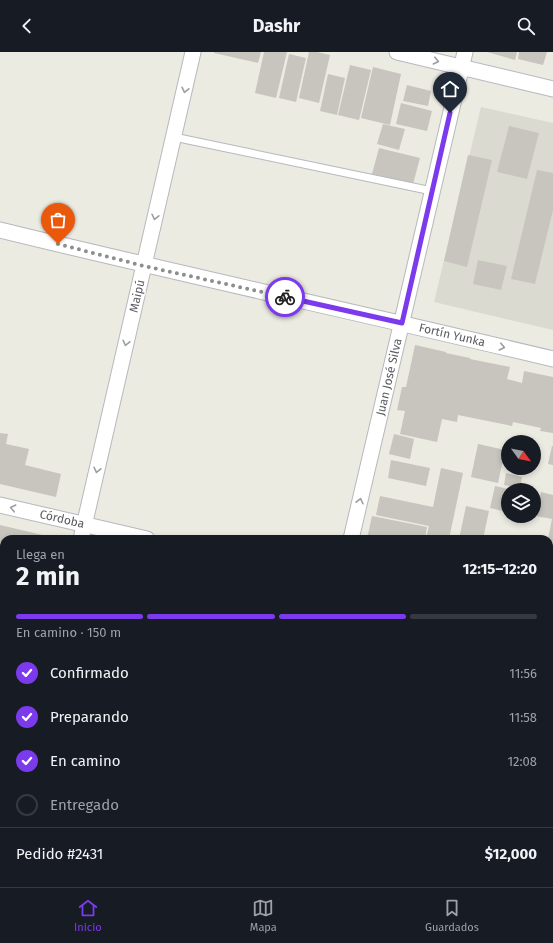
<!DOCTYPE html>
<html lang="es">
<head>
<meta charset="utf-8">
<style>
	:root { --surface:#171b24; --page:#20242c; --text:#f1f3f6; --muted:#9ea1a6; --line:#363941; --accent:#7c3aed }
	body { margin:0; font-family:"Fira Sans",sans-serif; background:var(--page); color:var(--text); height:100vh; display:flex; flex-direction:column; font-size:15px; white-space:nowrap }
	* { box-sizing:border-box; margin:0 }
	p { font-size:13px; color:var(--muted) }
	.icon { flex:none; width:22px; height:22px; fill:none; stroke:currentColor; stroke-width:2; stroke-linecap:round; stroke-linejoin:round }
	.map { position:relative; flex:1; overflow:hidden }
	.panel { position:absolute; left:0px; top:483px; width:553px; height:352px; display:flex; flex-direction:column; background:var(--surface); border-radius:12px 12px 0 0; box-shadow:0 2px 6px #0003 }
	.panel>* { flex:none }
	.needle { width:26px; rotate:123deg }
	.fabs { position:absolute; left:501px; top:383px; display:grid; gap:8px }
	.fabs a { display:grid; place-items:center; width:40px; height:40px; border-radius:50%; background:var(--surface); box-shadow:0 2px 6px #0003; font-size:20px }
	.pin { position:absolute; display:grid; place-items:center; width:34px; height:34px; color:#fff; margin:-41px -17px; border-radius:50% 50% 50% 0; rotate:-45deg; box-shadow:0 0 4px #0007 }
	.pin .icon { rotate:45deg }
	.courier { position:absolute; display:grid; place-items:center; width:40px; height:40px; margin:-20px; border:3px solid #7c3aed; border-radius:50%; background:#fff; color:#222; box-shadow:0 1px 5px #0007 }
	.overview em { font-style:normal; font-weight:700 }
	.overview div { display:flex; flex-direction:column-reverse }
	.overview { display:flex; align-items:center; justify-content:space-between; height:68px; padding:0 16px }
	h1 { font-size:26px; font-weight:700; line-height:30px }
	.bar { display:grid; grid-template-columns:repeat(4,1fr); gap:6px 4px; align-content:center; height:48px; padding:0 16px }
	.bar i { height:5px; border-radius:3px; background:var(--line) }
	.bar .selected { background:var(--accent) }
	.bar p { grid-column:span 4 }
	.line { display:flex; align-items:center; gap:10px; padding:0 16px; border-top:1px solid var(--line) }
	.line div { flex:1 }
	ol { padding:0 16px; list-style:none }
	li { display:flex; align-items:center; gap:12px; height:44px }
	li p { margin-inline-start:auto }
	li .icon { padding:4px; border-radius:50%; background:var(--accent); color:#fff; stroke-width:4 }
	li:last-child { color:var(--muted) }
	li i { width:22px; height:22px; border:2px solid var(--line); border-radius:50% }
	header { display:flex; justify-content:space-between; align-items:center; height:52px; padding:0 16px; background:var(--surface); font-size:18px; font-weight:700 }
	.tabs { display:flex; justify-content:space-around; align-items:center; height:56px; border-top:1px solid var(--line); background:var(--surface); font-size:11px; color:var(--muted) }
	.tabs a { display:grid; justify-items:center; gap:2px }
	.tabs .selected { color:var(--accent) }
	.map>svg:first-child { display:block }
</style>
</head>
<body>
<header><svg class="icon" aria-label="back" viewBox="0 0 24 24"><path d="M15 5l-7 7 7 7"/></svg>Dashr<svg class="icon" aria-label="search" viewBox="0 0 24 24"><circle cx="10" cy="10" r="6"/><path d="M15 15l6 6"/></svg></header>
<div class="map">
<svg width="553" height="835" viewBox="0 0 553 835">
	<rect width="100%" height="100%" fill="#ebebe2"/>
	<path fill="#dbdad0" d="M481,55L553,71V278L434,250Z"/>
	<path fill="#c1e1c6" d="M82,831H109L108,835H81Z"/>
	<path fill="#c7c5be" d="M214,0H261L258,11L214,1Z
		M264,0H287L276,46L255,41Z
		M309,0H317L330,3L319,51L299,46Z
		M487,0H517L515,8Z
		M519,0H547L543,13L518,7Z
		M289,2L306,6L296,50L279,46Z
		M350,13L371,18L359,68L338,63Z
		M373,15L401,22L390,73L361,66Z
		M328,22L345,26L337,63L320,59Z
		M407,33L431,39L428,54L403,49Z
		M401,51L432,59L427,79L396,72Z
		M383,72L405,77L399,98L377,92Z
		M509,74L539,81L527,127L497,120Z
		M379,96L420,106L413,132L372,122Z
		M468,103L492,108L467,215L444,209Z
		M537,118L553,121V158L535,232L511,227Z
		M478,208L507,214L501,238L473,232Z
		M415,293L446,300V301L470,306V307L510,315L507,327L522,331L524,319L553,325V381L540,379L541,376L513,370L512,374L458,363L457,370L442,367L437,390L400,382L405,359L397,358L402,335H406Z
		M0,381L8,382L6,392L29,397L25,413L61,422L56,445L0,432Z
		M394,382L414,387L410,407L389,402Z
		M478,392L505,398L498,431L471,425Z
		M552,394H553V413L548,412Z
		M391,408L430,416L426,434L388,426Z
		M441,416L463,421L449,487H426L429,474L376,463L380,444L433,455Z
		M506,421L522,425L520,436L504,433Z
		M495,434L508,437L503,459L490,456Z
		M541,440L553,443V554L549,553V487H548L552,467L536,464Z
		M466,454L489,459L483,487H459Z
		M372,464L427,475L425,487H367Z
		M0,473L51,485V487H4V510L2,509L0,514Z
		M0,541L4,542V568L0,567Z
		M0,587L4,588V609L0,608Z
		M549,591L553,592V621L549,620Z
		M0,610L4,611V628L0,627Z
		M3,635L4,663L1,673H0V648Z
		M549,653L553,654L552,674L549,673Z
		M549,678L552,679L550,692H549Z
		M0,683L4,684L1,703H0Z
		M39,831H78L77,835H38Z
		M112,831H150L149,835H111Z
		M197,831H241L254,834V835H197Z
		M321,831H341V835Z
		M348,831H377V835H347Z
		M391,831L408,834L410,835H390Z"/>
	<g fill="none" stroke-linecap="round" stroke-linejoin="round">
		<defs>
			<path id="service" d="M174,85L432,139"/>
			<path id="minor" d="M397,0L553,37
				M0,178C184,223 369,263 553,307
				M0,453L147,487
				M81,487L193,0
				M351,487L465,0
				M549,582L553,583
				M0,718L4,719
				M549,799L553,782
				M482,831L499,835
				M0,833L4,816
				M270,835L271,831
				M541,835L542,831"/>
		</defs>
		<use href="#service" stroke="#b7b8bd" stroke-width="9"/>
		<use href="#minor" stroke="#b7b8bd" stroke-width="17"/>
		<use href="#service" stroke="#fff" stroke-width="7"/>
		<use href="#minor" stroke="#fff" stroke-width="15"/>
	</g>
	<defs><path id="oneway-chevron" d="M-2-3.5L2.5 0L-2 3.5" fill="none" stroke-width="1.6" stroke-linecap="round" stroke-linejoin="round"/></defs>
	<g stroke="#9c9da0">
		<use href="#oneway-chevron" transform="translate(436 9) rotate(13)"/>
		<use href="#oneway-chevron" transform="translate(185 38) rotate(103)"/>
		<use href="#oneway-chevron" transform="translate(155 165) rotate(103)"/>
		<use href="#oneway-chevron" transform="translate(126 291) rotate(103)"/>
		<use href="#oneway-chevron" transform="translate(502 295) rotate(13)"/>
		<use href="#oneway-chevron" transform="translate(97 418) rotate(103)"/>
		<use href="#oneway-chevron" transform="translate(360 449) rotate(-77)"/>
		<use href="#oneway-chevron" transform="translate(13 456) rotate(-167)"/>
	</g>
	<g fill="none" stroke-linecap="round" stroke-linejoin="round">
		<path stroke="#8d8e8e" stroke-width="4" stroke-dasharray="0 7.2" d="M58,192L144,214L285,245"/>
		<path stroke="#7c3aed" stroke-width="5" d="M285,245L402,271L450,61"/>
	</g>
	<g text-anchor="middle" stroke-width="3" stroke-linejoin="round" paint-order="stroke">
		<g font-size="12" fill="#5a5c61" stroke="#fff">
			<text transform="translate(137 244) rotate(-77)" y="4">Maipú</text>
			<text transform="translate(452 283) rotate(13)" y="4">Fortín Yunka</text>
			<text transform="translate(389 325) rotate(-77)" y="4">Juan José Silva</text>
			<text transform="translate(62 467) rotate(13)" y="4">Córdoba</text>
		</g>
	</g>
</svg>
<div class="fabs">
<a><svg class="needle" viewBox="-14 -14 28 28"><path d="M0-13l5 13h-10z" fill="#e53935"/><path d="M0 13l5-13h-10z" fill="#9ea1a6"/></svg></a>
<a><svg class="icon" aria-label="layers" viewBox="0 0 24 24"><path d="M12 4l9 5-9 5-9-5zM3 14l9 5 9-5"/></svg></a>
</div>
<div class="pin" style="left:58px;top:192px;background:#ea580c"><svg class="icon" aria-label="bag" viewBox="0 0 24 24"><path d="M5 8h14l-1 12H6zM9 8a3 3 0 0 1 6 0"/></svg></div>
<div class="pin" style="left:450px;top:61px;background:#1f2937"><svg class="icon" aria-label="home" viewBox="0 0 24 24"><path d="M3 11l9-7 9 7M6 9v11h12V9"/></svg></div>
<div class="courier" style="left:285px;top:245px"><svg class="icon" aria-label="bike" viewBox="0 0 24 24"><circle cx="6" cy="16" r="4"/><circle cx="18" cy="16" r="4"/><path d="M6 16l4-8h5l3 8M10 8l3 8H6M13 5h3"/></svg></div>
<section class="panel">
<div class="overview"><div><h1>2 min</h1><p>Llega en</p></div><em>12:15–12:20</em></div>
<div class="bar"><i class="selected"></i><i class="selected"></i><i class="selected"></i><i></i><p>En camino · 150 m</p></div>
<ol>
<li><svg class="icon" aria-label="check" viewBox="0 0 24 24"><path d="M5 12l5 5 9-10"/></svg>Confirmado<p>11:56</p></li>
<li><svg class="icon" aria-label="check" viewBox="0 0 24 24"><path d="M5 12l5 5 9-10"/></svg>Preparando<p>11:58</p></li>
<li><svg class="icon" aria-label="check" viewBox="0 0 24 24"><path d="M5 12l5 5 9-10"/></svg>En camino<p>12:08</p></li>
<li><i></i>Entregado</li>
</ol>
<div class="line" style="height:52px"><div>Pedido #2431</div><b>$12,000</b></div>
</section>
</div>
<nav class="tabs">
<a class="selected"><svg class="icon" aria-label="home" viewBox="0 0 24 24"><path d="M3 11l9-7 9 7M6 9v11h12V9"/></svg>Inicio</a>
<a><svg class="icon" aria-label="map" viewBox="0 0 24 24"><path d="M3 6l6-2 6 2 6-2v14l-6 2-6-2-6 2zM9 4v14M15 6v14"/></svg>Mapa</a>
<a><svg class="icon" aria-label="saved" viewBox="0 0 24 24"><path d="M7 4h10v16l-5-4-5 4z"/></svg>Guardados</a>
</nav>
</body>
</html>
